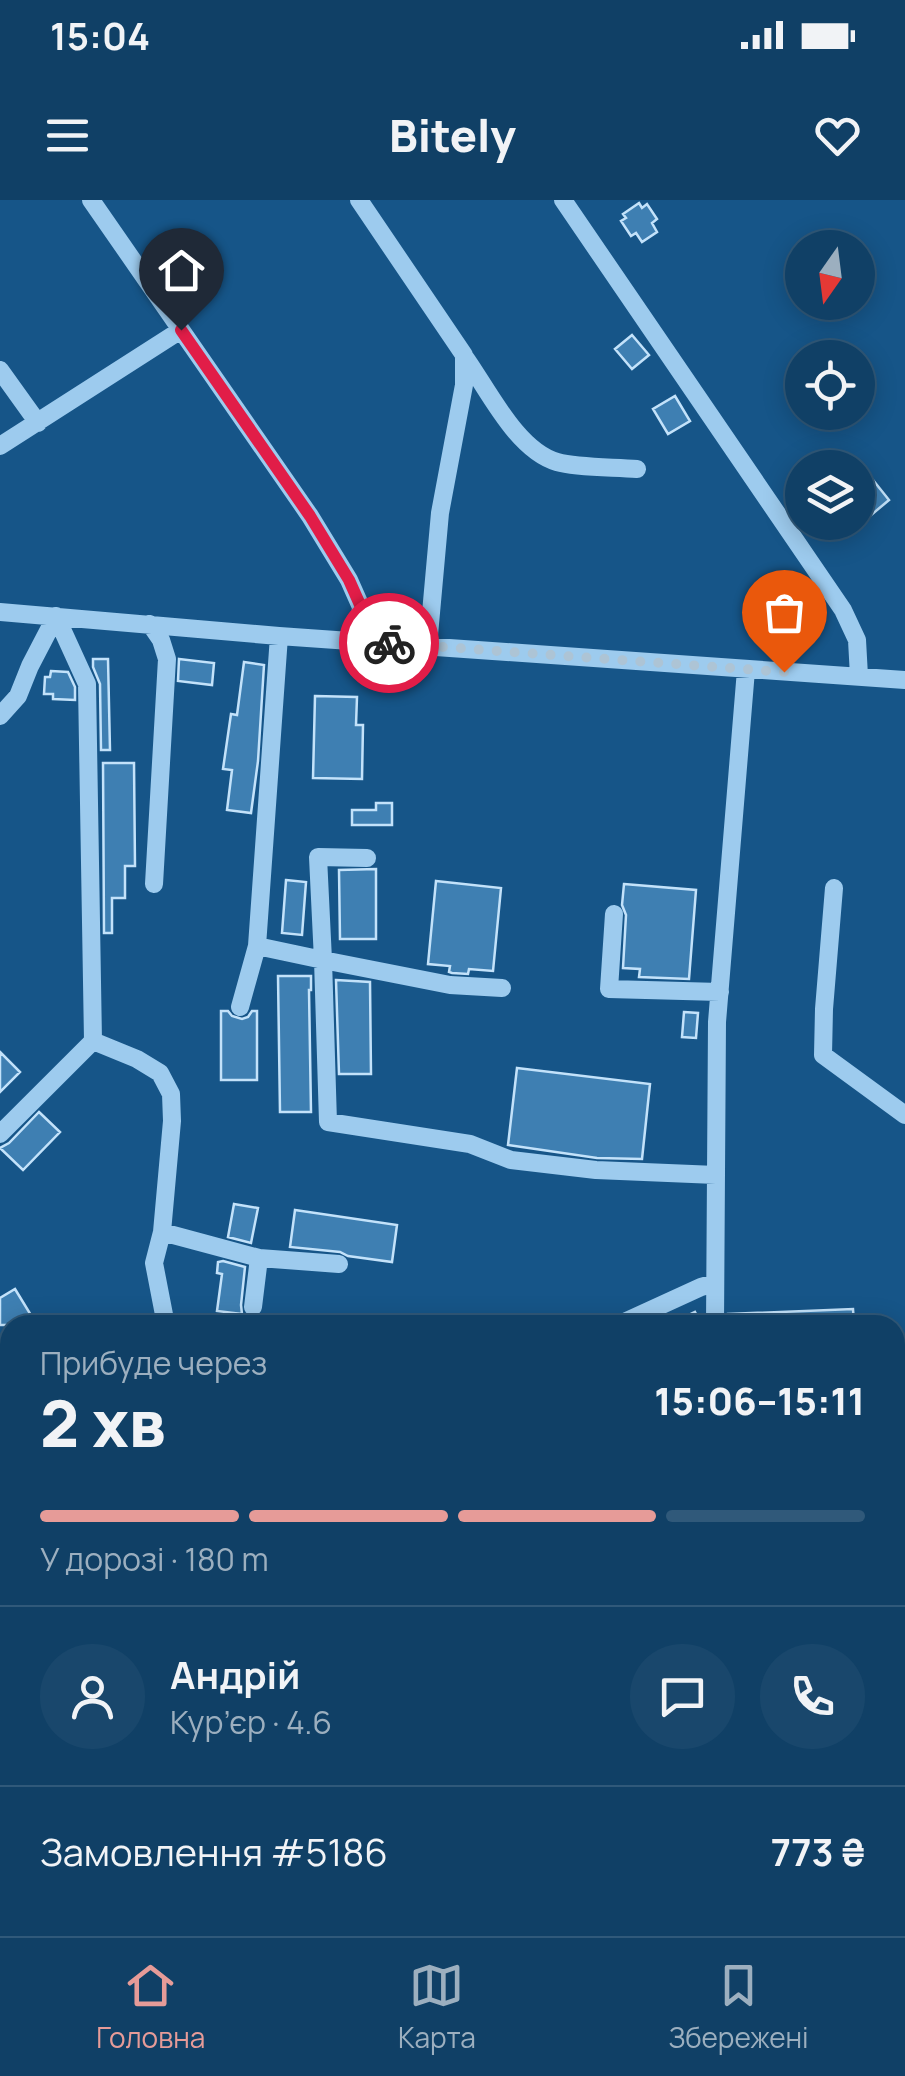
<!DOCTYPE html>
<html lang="uk">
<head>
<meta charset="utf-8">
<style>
	:root { --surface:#104066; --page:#19476c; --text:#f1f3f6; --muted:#9cafbf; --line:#30597a; --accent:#e69b98 }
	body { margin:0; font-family:Manrope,sans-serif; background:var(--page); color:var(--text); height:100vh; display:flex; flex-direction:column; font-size:38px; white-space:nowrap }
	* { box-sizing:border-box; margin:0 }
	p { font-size:32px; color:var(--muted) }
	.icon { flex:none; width:55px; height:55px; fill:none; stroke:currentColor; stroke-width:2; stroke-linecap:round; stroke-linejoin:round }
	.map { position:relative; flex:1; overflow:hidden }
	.drawer { position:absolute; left:0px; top:1115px; width:905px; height:622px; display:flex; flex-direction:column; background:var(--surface); border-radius:30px 30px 0 0; box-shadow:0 5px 25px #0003,0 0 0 2px var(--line) }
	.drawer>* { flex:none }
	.needle { width:65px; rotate:194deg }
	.buttons { position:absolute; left:785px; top:30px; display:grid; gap:20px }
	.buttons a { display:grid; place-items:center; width:90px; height:90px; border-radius:50%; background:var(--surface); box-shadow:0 5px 25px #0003,0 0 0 2px var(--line); font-size:50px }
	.pin { position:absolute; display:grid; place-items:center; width:85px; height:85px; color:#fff; margin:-102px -42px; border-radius:50% 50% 50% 0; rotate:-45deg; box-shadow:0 0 10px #0007 }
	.pin .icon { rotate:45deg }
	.courier { position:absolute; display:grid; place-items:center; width:100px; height:100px; margin:-50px; border:8px solid #e11d48; border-radius:50%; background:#fff; color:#222; box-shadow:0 2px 12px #0007 }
	.headline em { font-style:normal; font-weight:800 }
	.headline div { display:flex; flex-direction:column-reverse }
	.headline { display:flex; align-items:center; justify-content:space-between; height:170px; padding:0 40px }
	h1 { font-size:65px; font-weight:800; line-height:75px }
	.bar { display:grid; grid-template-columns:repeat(4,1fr); gap:15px 10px; align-content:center; height:120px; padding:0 40px }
	.bar i { height:12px; border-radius:8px; background:var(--line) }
	.bar .active { background:var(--accent) }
	.bar p { grid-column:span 4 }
	.line { display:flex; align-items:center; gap:25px; padding:0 40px; border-top:2px solid var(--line) }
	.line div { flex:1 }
	.round { display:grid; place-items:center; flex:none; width:105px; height:105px; border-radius:52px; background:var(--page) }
	.status { display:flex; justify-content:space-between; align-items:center; height:70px; padding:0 50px; background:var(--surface); direction:ltr }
	.status svg { height:28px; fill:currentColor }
	header { display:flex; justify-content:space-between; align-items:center; height:130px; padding:0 40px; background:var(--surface); font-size:45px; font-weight:800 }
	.tab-bar { display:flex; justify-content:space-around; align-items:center; height:140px; border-top:2px solid var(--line); background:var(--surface); font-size:28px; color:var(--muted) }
	.tab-bar a { display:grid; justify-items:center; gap:5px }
	.tab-bar .active { color:var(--accent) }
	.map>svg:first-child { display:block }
</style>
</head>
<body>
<div class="status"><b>15:04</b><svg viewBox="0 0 49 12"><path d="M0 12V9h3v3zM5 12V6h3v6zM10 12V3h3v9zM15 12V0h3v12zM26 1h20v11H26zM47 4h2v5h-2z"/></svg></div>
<header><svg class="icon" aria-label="menu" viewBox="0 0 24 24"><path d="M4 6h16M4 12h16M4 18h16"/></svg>Bitely<svg class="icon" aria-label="heart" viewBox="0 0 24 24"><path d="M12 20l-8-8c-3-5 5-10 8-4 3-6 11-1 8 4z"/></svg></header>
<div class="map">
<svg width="905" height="1736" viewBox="0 0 905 1736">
	<rect width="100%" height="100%" fill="#165588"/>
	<path fill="#3e7fb2" stroke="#c3e2fa" stroke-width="2.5" d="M639,3L642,8L647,4L657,19L652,23L657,32L642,42L636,33L631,36L621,21L626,18L623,14Z
		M632,135L649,155L632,169L615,149Z
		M675,196L690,221L668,234L653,209Z
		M873,280L889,300L858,326V293Z
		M93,459H108L110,550H101L100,484L93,467Z
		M179,459L214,463L212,485L178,481Z
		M244,462L264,465L258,561L251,613L227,610L232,570L223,569L231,514L237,515Z
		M51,471L68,472L75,487V500L53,499V494H44L45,477H50Z
		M315,496L357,497L356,525H363L362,579L313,578Z
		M103,563H134L135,666H125V698H112V733H104Z
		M376,603H392V625H352V610H376Z
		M376,669V739H340L339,670Z
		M286,680L306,682L302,735L282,733Z
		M436,681L501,688L493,771L469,769L468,774L452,773L449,772L450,766L428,764Z
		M624,684L696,690L689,779L639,777L640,769L623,768L626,715L622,705Z
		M278,776H311V790H309L311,912H280Z
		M336,780L370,782L371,874H339Z
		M221,811H228L232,816L242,819L248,817L252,811H257V880H221Z
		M684,812L698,813L696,838L682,837Z
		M0,852L20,872L0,892Z
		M517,868L650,884L642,959L597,958L508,945Z
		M39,912L60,932L23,970L0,948L9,943Z
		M234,1004L258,1008L251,1043L228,1037Z
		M295,1010L397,1025L392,1062L348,1056L340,1052L290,1047Z
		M223,1061L245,1067L241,1105L242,1114L217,1111L222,1074L217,1073L218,1062Z
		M15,1089L37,1125H0V1098Z
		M853,1109L854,1123L728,1125V1114Z
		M695,1112L702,1125H668Z"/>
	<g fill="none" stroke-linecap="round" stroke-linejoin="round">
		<path stroke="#9dcbee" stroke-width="18" d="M91,0L310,316L349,380L361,407L358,441
			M359,0L464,155V185L440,313L428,446
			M563,0L843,410L857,440L859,476
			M464,156C488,189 516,250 557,262C578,268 614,267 637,269
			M0,170L38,223
			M0,246L181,130
			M0,412L279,436L905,480
			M150,424L161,440L167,459L154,684
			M0,516L18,496L30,466L56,416
			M367,658L318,657L323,760L450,785L502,788
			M834,688L824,809L823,855L905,915
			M614,714L609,789L720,792
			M257,746L323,760L328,922L470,944L511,960L596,970L716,975
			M240,807L257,746L279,436
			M93,841L137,859L160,873L171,894L172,921L162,1032L154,1063L166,1125
			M0,934L93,841L87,484L56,416
			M162,1032L259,1058L339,1064
			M253,1107L259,1058
			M618,1125L701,1087L715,1083
			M715,1125L717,822L746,470
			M905,1496L897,1552L905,1565
			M253,1728L258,1736
			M480,1728L488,1736
			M83,1736L90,1732L88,1728
			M413,1736L417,1728
			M878,1736L889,1728"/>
		<defs>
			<path id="rail" d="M0,1351L10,1352
				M895,1495L905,1496"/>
		</defs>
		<use href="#rail" stroke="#fff" stroke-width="8"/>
		<use href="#rail" stroke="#165588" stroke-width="4" stroke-dasharray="11" stroke-linecap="butt"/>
	</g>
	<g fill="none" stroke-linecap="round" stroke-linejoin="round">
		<path stroke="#adc4d5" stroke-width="10" stroke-dasharray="0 18" d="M389,443L784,472"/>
		<path stroke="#e11d48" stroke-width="12" d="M181,130L310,316L349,380L361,407L358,441L389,443"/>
	</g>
</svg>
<div class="buttons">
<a><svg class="needle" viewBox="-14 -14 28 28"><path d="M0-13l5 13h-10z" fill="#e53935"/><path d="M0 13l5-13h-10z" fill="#9cafbf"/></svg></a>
<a><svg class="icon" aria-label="locate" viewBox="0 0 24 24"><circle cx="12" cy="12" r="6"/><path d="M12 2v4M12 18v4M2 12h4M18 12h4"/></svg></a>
<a><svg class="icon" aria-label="layers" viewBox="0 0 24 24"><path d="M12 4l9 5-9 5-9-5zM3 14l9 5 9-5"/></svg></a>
</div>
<div class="pin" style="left:784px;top:472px;background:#ea580c"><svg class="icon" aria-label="bag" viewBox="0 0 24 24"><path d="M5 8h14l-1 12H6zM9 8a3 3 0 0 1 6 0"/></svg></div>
<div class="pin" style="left:181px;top:130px;background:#1f2937"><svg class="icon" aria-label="home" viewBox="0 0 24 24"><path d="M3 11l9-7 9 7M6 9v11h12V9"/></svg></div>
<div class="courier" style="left:389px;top:443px"><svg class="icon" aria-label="bike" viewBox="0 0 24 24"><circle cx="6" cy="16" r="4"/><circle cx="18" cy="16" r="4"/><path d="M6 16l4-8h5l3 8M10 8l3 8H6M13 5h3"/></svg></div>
<section class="drawer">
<div class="headline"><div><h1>2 хв</h1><p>Прибуде через</p></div><em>15:06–15:11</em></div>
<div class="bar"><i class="active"></i><i class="active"></i><i class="active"></i><i></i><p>У дорозі · 180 m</p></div>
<div class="line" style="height:180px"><a class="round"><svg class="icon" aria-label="person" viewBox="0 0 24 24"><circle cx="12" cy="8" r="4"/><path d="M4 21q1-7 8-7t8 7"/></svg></a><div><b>Андрій</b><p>Кур’єр · 4.6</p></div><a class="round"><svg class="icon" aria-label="chat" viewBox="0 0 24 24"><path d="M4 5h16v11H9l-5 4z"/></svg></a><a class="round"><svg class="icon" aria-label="phone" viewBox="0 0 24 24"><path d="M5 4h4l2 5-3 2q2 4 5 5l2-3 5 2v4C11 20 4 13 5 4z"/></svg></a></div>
<div class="line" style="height:130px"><div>Замовлення #5186</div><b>773 ₴</b></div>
</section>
</div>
<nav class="tab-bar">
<a class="active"><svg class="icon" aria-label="home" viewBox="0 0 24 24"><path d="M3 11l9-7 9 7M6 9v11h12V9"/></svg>Головна</a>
<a><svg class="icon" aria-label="map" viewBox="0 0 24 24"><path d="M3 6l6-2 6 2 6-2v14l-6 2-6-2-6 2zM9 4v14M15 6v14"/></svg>Карта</a>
<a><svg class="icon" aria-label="saved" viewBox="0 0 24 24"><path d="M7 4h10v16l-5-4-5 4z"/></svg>Збережені</a>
</nav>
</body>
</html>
